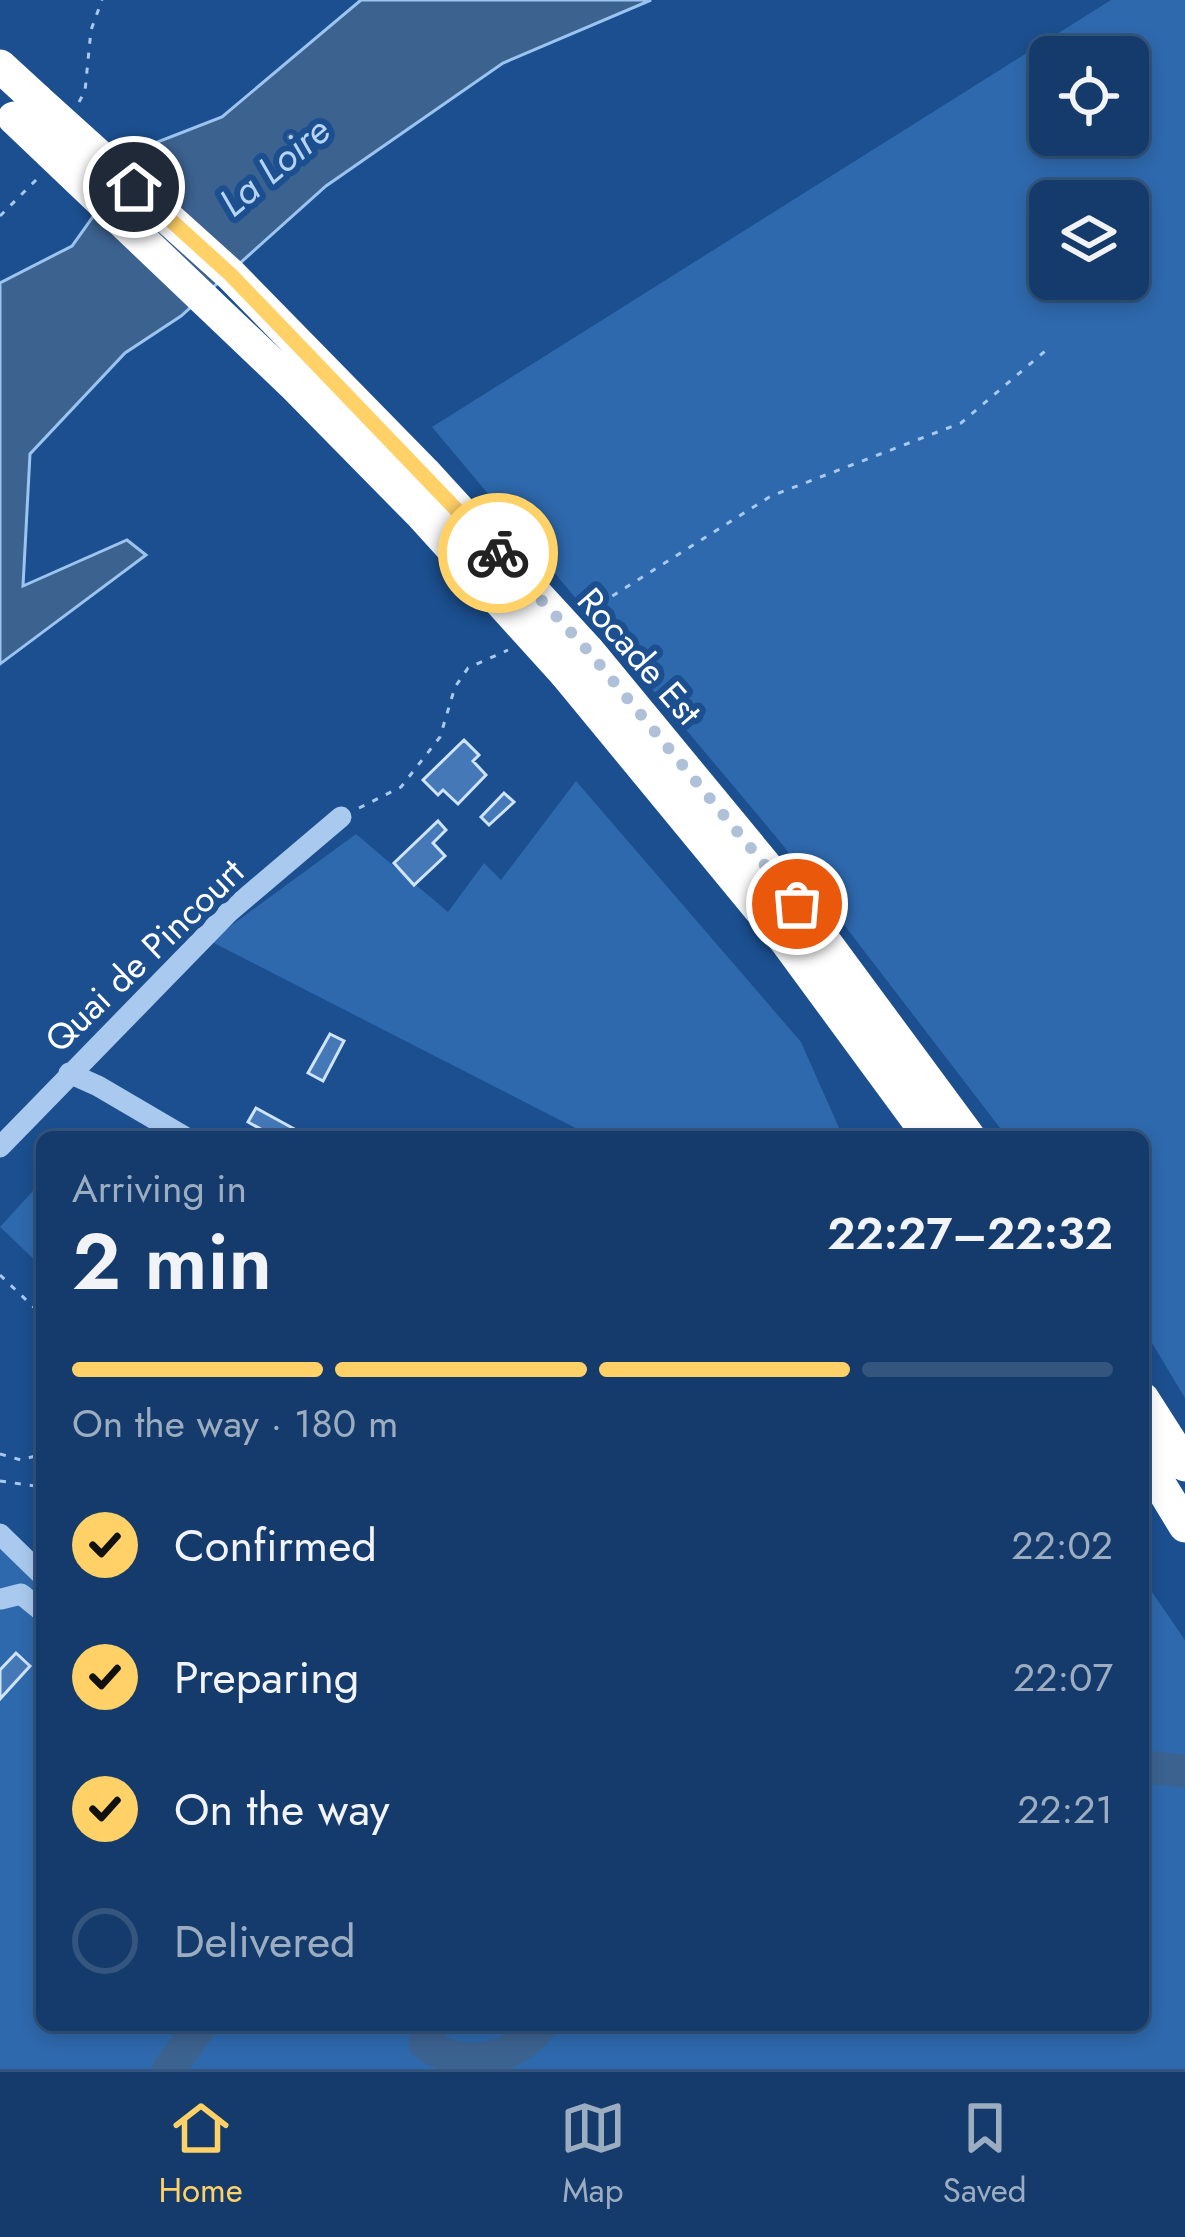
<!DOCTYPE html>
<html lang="en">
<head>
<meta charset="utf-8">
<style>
	:root { --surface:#143b6b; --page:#214673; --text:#f1f3f6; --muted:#9dadc1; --line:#33557e; --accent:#ffd166 }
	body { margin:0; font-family:Jost,sans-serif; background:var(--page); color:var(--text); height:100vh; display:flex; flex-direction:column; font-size:45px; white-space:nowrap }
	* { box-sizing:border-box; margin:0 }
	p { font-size:39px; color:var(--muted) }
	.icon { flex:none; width:66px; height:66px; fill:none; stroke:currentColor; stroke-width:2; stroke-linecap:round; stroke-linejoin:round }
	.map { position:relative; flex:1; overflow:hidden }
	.drawer { position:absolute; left:36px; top:1131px; width:1113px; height:900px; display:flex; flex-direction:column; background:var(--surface); border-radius:18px; box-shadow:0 6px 18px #0003,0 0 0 3px var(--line) }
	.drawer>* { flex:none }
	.tools { position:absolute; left:1029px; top:36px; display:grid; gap:24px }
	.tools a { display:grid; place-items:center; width:120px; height:120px; border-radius:18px; background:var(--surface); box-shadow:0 6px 18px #0003,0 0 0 3px var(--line); font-size:60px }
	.pin { position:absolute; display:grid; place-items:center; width:102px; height:102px; color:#fff; margin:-51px; border:6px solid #fff; border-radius:50%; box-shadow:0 3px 12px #0007 }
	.courier { position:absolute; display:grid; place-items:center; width:120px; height:120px; margin:-60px; border:9px solid #ffd166; border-radius:50%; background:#fff; color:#222; box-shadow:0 3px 15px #0007 }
	.summary em { font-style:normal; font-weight:600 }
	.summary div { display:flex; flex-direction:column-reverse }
	.summary { display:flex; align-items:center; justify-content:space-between; height:204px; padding:0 36px }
	h1 { font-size:78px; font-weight:600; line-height:90px }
	.bar { display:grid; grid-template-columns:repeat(4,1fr); gap:18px 12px; align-content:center; height:144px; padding:0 36px }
	.bar i { height:15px; border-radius:9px; background:var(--line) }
	.bar .active { background:var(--accent) }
	.bar p { grid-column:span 4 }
	ol { padding:0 36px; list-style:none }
	li { display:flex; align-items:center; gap:36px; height:132px }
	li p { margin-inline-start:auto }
	li .icon { padding:12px; border-radius:50%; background:var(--accent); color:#111; stroke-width:4 }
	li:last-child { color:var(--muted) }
	li i { width:66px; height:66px; border:6px solid var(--line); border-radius:50% }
	.tab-bar { display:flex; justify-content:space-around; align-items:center; height:168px; border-top:3px solid var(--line); background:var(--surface); font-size:33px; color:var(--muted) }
	.tab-bar a { display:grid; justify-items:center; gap:6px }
	.tab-bar .active { color:var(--accent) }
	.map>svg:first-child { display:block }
</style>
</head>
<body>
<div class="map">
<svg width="1185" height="2069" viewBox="0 0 1185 2069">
	<rect width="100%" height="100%" fill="#1b4f8f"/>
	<path fill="#2e69ad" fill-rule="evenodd" d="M1111,0H1185V1398L1143,1328V1137H1007L782,844L432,427ZM1128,57V135H1050V57ZM1128,201V279H1050V201Z
		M576,781L801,1042L843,1137H593L210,941L356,834L448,912L484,863L501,880Z
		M42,1181V1267L0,1227Z
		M0,1523L42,1560V2025H1143V1579L1185,1640V2069H0Z"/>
	<path fill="#3c6290" stroke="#9cc4f0" stroke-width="3" d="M361,0H651L503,63L326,186L181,316L125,353L30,454L23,586L127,540L146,555L0,664V283L72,246L142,148L222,117Z"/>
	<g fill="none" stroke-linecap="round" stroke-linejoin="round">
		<path stroke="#3c6290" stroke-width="33" d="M1143,1767L1185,1771
			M431,2025L425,2044C461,2069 512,2063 541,2025
			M169,2069L201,2025"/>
	</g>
	<path fill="#4478b7" stroke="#cfe3fa" stroke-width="3" d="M464,740L479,755L473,761L486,775L458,804L443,790L438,795L423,780Z
		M504,793L514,802L489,825L481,817Z
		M438,821L446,830L433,843L445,856L414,885L394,863Z
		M330,1034L344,1041L323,1081L308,1073Z
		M256,1108L309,1137H275L248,1122Z
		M16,1653L30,1666L0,1699V1670Z"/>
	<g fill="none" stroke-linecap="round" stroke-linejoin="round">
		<path stroke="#a9c9ee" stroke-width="3" stroke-dasharray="6 9" stroke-linecap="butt" d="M79,102L85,91L91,30L102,0
			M0,216L37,179
			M587,612L771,496L961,423L1051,346
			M359,808L401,787L440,737L455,687L468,668L508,650
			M0,1275L42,1315
			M0,1454L21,1460L42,1454
			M0,1481L42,1487"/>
		<path stroke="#a9c9ee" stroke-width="21" d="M69,1073L98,1086L185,1137
			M0,1147L229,912L341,817
			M0,1534L42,1575
			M1,1599L21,1594L42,1611"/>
		<path stroke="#fff" stroke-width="33" d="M0,66L37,100
			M590,653L797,904L969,1137
			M566,674L786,941L930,1137
			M1143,1399L1185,1465
			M1143,1457L1185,1526"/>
		<path stroke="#fff" stroke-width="33" d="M37,100L231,275L424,472L590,653
			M14,118L293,384L421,514L566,674"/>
	</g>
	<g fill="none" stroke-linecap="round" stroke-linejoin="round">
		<path stroke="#afc1d8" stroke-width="12" stroke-dasharray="0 21.6" d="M498,553L590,653L797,904"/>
		<path stroke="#ffd166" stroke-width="15" d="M134,187L231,275L498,553"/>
	</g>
	<g text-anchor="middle" stroke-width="12" stroke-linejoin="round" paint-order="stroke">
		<g font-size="36" fill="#fff" stroke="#1b4f8f">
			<text transform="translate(640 656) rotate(49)" y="13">Rocade Est</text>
			<text transform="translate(144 955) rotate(-44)" y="13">Quai de Pincourt</text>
		</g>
		<g font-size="39" font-style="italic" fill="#b5d3f5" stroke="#1b4f8f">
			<text transform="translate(274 166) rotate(-40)" y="14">La Loire</text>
		</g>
	</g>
</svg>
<div class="tools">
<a><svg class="icon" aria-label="locate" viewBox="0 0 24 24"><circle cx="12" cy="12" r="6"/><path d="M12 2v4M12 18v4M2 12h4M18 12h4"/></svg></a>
<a><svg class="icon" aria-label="layers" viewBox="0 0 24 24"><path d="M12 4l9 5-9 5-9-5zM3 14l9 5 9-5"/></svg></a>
</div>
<div class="pin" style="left:797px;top:904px;background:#ea580c"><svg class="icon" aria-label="bag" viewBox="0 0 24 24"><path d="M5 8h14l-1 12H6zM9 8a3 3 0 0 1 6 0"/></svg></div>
<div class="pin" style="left:134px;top:187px;background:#1f2937"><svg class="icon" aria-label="home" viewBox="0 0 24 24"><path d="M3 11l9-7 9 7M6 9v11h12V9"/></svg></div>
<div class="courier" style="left:498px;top:553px"><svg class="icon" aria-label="bike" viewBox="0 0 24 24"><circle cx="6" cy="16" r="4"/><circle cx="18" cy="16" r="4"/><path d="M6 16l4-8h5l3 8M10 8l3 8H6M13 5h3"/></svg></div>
<section class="drawer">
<div class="summary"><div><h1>2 min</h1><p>Arriving in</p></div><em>22:27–22:32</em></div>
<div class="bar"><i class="active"></i><i class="active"></i><i class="active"></i><i></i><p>On the way · 180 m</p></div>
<ol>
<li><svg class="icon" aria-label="check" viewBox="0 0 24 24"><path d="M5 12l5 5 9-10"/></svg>Confirmed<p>22:02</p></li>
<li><svg class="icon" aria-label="check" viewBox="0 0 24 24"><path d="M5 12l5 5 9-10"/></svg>Preparing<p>22:07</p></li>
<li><svg class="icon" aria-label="check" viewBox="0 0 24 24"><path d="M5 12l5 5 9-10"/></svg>On the way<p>22:21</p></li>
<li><i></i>Delivered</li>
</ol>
</section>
</div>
<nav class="tab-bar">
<a class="active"><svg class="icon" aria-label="home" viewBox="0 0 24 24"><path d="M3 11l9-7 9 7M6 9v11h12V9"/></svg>Home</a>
<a><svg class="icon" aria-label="map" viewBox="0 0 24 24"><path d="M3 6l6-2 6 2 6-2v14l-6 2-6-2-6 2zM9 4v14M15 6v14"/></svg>Map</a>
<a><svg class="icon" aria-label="saved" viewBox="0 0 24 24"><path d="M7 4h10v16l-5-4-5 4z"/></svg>Saved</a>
</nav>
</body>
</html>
